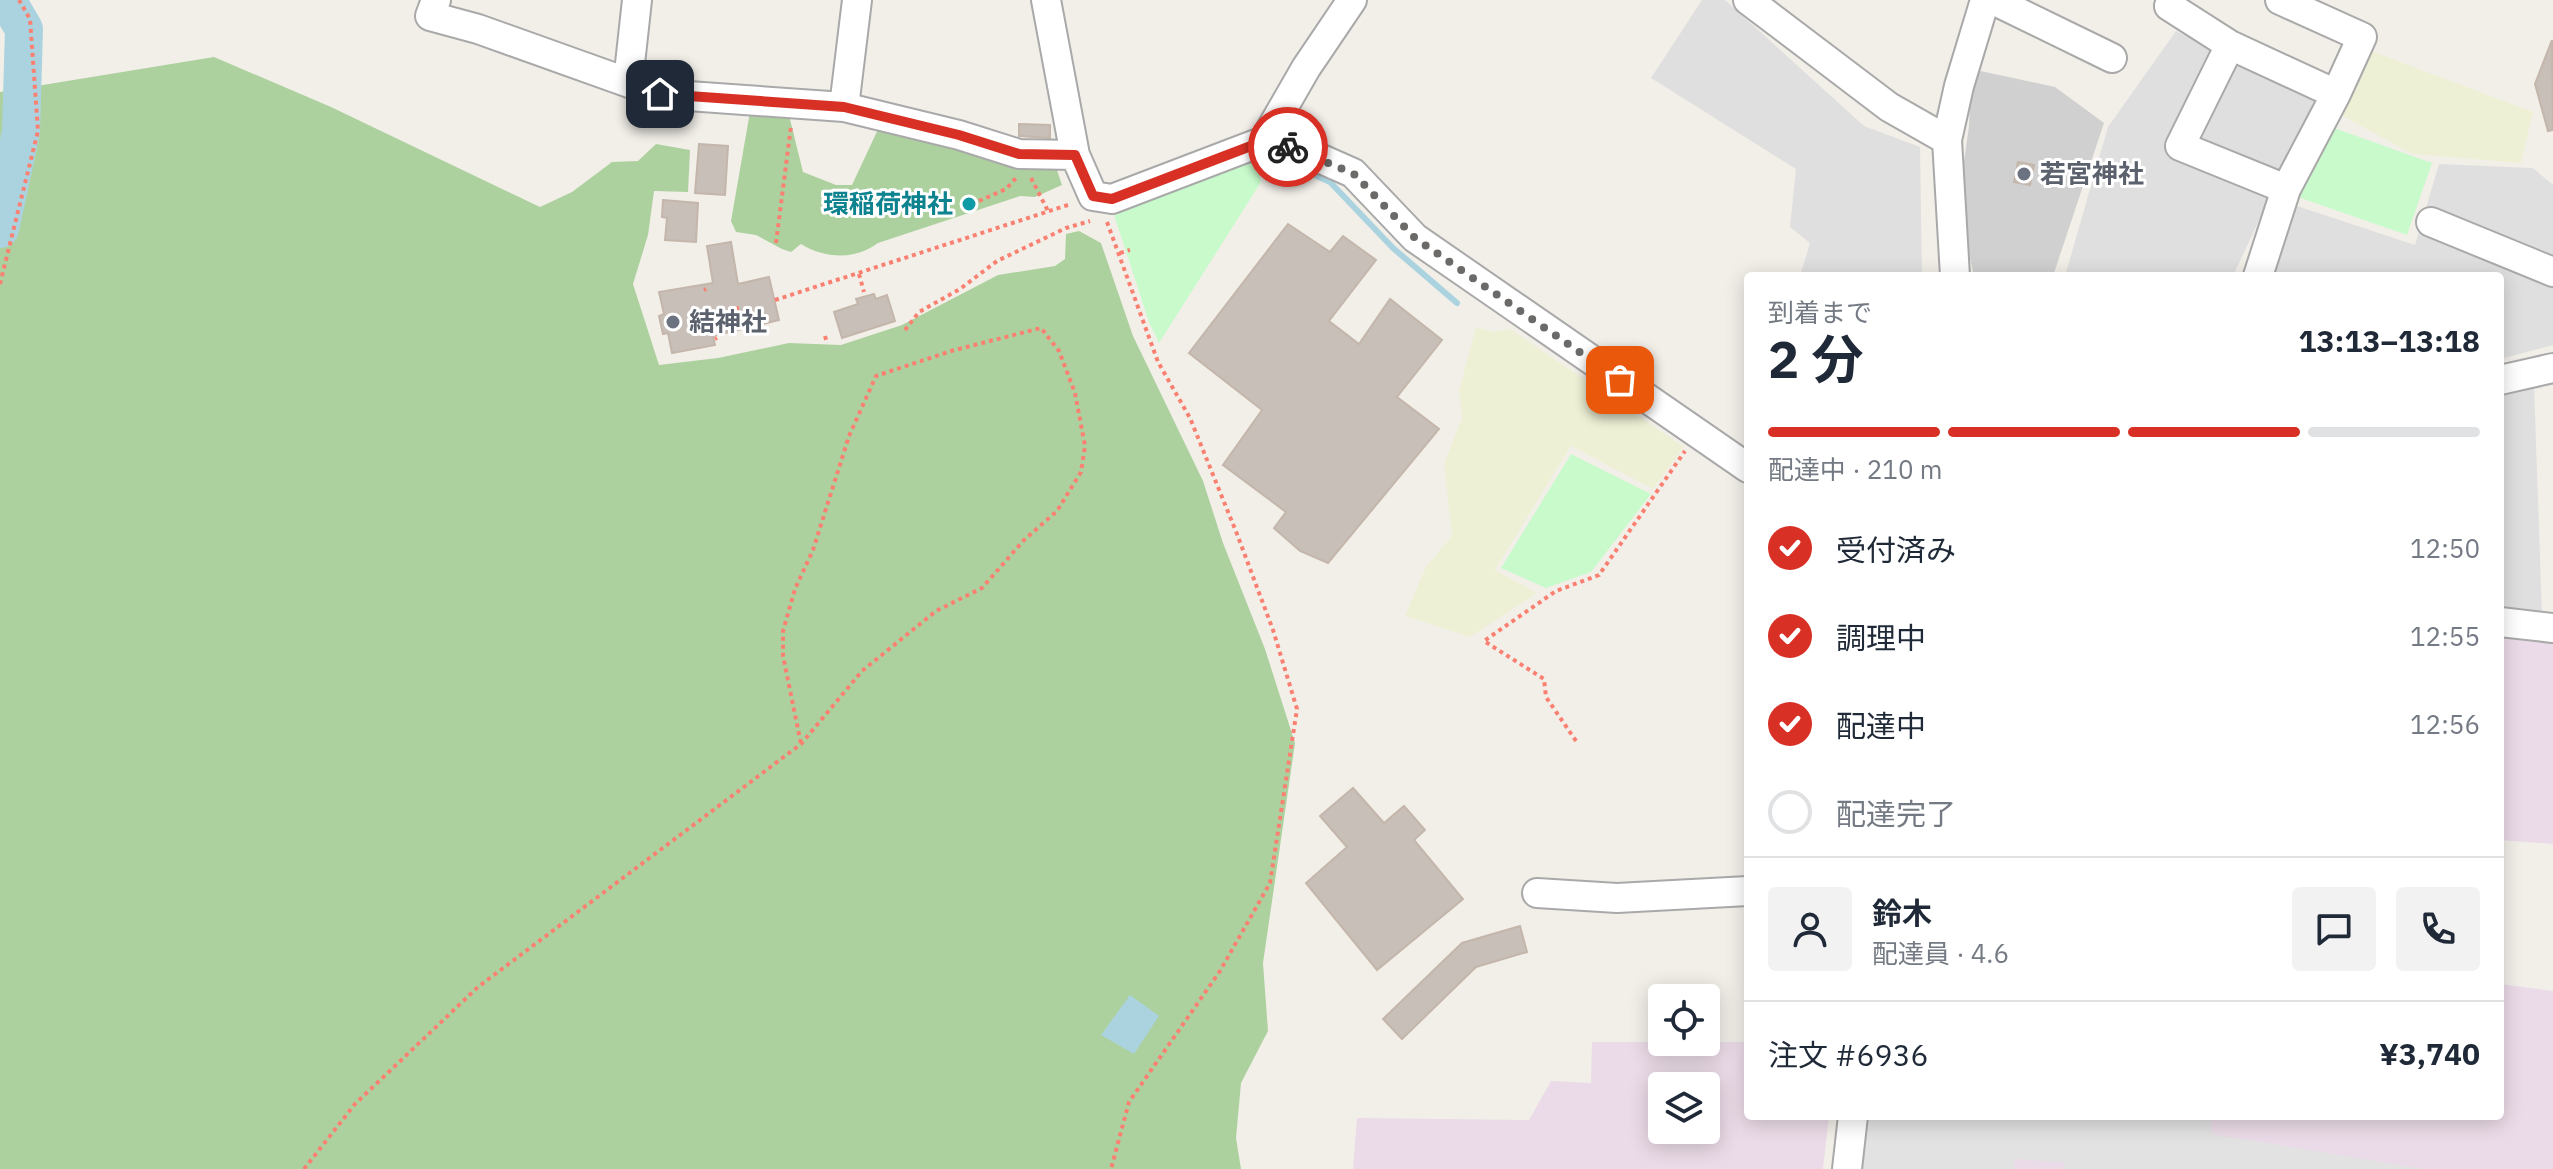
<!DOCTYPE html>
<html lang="ja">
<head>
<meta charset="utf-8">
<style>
	:root { --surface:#fff; --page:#f2f2f3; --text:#1f2937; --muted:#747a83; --line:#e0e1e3; --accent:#d93025 }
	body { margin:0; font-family:"IBM Plex Sans","Noto Sans JP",sans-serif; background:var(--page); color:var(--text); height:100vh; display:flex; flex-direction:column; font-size:30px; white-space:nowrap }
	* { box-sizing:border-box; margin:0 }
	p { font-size:26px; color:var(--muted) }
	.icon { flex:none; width:44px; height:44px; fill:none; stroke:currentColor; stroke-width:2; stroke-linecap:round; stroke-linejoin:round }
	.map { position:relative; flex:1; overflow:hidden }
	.side { position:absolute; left:1744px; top:272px; width:760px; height:848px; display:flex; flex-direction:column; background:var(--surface); border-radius:8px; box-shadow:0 4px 20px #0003 }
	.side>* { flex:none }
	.tools { position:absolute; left:1648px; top:984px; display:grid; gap:16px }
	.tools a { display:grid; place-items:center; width:72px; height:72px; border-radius:8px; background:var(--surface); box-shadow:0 4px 20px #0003; font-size:40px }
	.pin { position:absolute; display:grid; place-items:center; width:68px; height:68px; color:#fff; margin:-34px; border-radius:16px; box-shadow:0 4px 12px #0006 }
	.courier { position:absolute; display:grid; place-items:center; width:80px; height:80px; margin:-40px; border:6px solid #d93025; border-radius:50%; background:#fff; color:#222; box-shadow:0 2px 10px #0007 }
	.head em { font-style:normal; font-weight:700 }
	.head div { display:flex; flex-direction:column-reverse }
	.head { display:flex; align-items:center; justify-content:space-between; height:136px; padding:0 24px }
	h1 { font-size:52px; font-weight:700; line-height:60px }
	.bar { display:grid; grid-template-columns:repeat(4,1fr); gap:12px 8px; align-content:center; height:96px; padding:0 24px }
	.bar i { height:10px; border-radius:6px; background:var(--line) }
	.bar .current { background:var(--accent) }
	.bar p { grid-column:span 4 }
	.line { display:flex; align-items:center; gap:20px; padding:0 24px; border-top:2px solid var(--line) }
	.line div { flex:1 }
	.round { display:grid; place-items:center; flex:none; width:84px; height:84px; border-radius:8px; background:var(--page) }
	ol { padding:0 24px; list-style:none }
	li { display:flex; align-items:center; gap:24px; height:88px }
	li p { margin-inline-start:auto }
	li .icon { padding:8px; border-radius:50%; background:var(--accent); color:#fff; stroke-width:4 }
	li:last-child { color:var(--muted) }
	li i { width:44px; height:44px; border:4px solid var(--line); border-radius:50% }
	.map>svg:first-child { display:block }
</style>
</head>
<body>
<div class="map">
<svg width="2553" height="1169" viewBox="0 0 2553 1169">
	<rect width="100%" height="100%" fill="#f2efe9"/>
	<path fill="#e0dfdf" d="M1702,0H1725L1864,126L1920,147L1922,276H1800L1810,243L1790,227L1796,169L1651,78Z
		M2176,31L2322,100L2279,177L2233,276H2065L2108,127Z
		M2439,164L2533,168L2553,185V345L2500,359V276H2270L2297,206L2415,245Z
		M2534,385L2542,615L2500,609V392Z"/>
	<path fill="#ebdbe8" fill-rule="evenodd" d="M2500,633L2553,639V844L2500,840Z
		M2500,984L2553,991V1169H1871L1877,1116H2500Z
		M1592,1042H1748V1116H1829L1823,1169H1353L1357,1118L1529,1120L1551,1081L1591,1083ZM1706,1086V1130H1662V1086Z"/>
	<path fill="#d0d0d0" d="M1971,69L2055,87L2104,123L2053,276H1974L1958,205L1969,126Z"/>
	<path fill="#eef0d5" d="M2366,49L2533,112L2521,163L2412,154L2343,116Z
		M1476,327L1494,332L1510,329L1684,447L1653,489L1571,446L1495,570L1537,593L1470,637L1405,616L1426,567L1452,536L1444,464L1462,418L1459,391Z"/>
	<path fill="#add19e" d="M214,57L331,107L540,207L572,192L612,162L638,161L656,144L690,150L688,192L654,191L648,235L633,284L659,365L718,358L789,343L841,345L902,325L998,275L1055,266L1065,259L1066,234L1079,231L1101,243L1133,336L1203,481L1223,543L1265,649L1295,743L1263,963L1268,1031L1241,1083L1236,1138L1241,1169H0V92Z
		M751,106L787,107L803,172L836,185H852L880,125L1054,161L1062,185L1035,197L1020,196L878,243C855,260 825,259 801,244L791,252L782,249L756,235L736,232L731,221Z"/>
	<path fill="#c8facc" d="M2334,128L2432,163L2407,235L2295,196Z
		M1253,157L1259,169L1261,182L1159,343L1149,322L1114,215Z
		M1571,454L1651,494L1591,572L1546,588L1501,568Z"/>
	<path fill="#e2e2e2" d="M1865,1116H2211L2212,1134L2424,1169H2062L2066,1163L2015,1159L2014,1169H1860Z"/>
	<path fill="#aad3df" d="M1130,995L1159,1016L1134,1054L1101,1035Z"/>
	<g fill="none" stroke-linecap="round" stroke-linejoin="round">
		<path stroke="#aad3df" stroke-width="6" d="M1297,167L1330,182L1393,248L1457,303"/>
		<path stroke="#aad3df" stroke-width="38" d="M0,229L21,132L24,29L7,0"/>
	</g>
	<path fill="#c7bfb8" stroke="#c4b6ab" stroke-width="2" d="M2552,40L2553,130L2548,131L2535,84Z
		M1019,124L1050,125V138L1019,136Z
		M699,144L728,146L725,195L695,193Z
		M2018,162L2034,165L2030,185L2014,182Z
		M663,200L698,203L696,242L665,240L667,218L662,217Z
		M1288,224L1330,252L1343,236L1376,260L1329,321L1359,344L1390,299L1442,340L1397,397L1439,429L1328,563L1300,551L1274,528L1286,512L1223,465L1262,410L1189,353Z
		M731,242L738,284L769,277L779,320L713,336L715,345L672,353L668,333L663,334L659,316L664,314L659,292L713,283L707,246Z
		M874,294L876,299L887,295L895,321L842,338L834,312L858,304L856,299Z
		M1353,788L1384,823L1404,806L1425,830L1414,840L1463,899L1377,970L1306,883L1347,847L1320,816Z
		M1520,926L1527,952L1476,967L1402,1039L1383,1019L1462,943Z"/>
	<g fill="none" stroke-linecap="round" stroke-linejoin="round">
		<defs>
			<path id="minor" d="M436,0L430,16L478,29L660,94L844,107L959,135L1019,154L1075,155
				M1046,0L1075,155L1093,196L1112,199L1264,141L1301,150L1353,173L1415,238L1748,468
				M1748,0L1889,107L1947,140
				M1993,0L2112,58
				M2169,6L2230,45L2180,146L2286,189
				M2230,45L2336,94
				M628,82L637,0
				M844,107L857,0
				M1264,141L1306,68L1352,0
				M2431,222L2553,272
				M1955,276L1947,140L1959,86L1985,0
				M2258,276L2286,189L2336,94L2362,37L2280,0
				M2500,380L2553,368
				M2500,622L2553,628
				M1537,893L1617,898L1748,891
				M1847,1169L1853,1116"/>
		</defs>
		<use href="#minor" stroke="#a9a9a9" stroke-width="32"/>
		<path stroke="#fa8072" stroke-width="4" stroke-dasharray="4 4" stroke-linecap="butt" d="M1031,178L1048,211
			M979,201L1006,189L1016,178
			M1107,222L1158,362L1190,418L1237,534L1273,630L1297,709L1270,883L1220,971L1129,1102L1111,1169
			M776,243L791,126
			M1120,253L1130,250
			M859,274L864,292
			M0,284L38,131L30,19L19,0
			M704,290L706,289
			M775,300L1071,204
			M713,314L739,308
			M905,330L919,312L960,289L997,261L1066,228L1090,221
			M825,336L827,343
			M715,339L717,338
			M1576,741L1546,697L1544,679L1484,641L1556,591L1599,575L1685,451
			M304,1169L355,1104L478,987L801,744L862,671L936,611L982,588L1024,540L1057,511L1081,472L1085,446L1075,393L1059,351L1041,328L951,351L876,376L849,436L813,550L795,589L783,631V656L801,744"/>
		<use href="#minor" stroke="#fff" stroke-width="28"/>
	</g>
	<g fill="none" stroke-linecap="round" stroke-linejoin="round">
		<path stroke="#6b6a68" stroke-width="8" stroke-dasharray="0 14.4" d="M1288,147L1353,173L1415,238L1620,380"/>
		<path stroke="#d93025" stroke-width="10" d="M660,94L844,107L959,135L1019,154L1075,155L1093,196L1112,199L1264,141L1288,147"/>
	</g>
	<g fill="#6b7280" stroke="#fff" stroke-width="3">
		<circle cx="2024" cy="174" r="8"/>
		<circle cx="673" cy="322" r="8"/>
	</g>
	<circle fill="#0f9aa8" stroke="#fff" stroke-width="3" cx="969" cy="204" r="8"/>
	<g text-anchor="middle" stroke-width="6" stroke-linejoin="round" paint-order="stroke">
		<g font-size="26" font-weight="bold" fill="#5b616d" stroke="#fff" text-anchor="start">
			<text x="2040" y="183">若宮神社</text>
			<text x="689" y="331">結神社</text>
		</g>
		<g font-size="26" font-weight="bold" fill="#0d838f" stroke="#fff" text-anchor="end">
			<text x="953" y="213">環稲荷神社</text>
		</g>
	</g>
</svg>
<div class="tools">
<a><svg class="icon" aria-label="locate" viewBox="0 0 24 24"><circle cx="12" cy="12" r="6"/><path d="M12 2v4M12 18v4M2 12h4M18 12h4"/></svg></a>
<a><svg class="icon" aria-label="layers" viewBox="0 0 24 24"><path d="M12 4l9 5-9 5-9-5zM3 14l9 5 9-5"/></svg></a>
</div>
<div class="pin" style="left:1620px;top:380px;background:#ea580c"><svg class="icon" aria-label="bag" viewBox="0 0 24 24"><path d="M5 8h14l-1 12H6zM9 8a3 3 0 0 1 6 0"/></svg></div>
<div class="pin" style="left:660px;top:94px;background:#1f2937"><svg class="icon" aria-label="home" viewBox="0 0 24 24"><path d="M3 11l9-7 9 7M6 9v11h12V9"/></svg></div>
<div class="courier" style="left:1288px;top:147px"><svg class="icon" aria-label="bike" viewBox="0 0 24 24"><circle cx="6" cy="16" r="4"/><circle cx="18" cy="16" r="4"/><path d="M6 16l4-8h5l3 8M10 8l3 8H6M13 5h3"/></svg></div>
<section class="side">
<div class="head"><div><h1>2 分</h1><p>到着まで</p></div><em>13:13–13:18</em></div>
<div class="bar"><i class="current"></i><i class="current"></i><i class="current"></i><i></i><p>配達中 · 210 m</p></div>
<ol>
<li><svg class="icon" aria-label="check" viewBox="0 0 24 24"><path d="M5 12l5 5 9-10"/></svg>受付済み<p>12:50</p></li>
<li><svg class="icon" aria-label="check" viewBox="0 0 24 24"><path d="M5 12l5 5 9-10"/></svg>調理中<p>12:55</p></li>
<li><svg class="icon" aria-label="check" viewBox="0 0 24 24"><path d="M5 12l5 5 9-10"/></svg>配達中<p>12:56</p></li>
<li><i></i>配達完了</li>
</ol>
<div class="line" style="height:144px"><a class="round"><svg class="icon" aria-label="person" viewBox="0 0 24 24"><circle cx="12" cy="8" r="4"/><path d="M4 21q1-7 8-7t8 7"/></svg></a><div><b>鈴木</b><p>配達員 · 4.6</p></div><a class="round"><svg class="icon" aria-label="chat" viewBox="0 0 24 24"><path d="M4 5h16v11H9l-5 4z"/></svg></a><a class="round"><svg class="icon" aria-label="phone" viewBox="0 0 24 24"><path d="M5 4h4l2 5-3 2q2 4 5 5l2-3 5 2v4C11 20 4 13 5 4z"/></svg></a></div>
<div class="line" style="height:104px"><div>注文 #6936</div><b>¥3,740</b></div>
</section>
</div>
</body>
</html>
